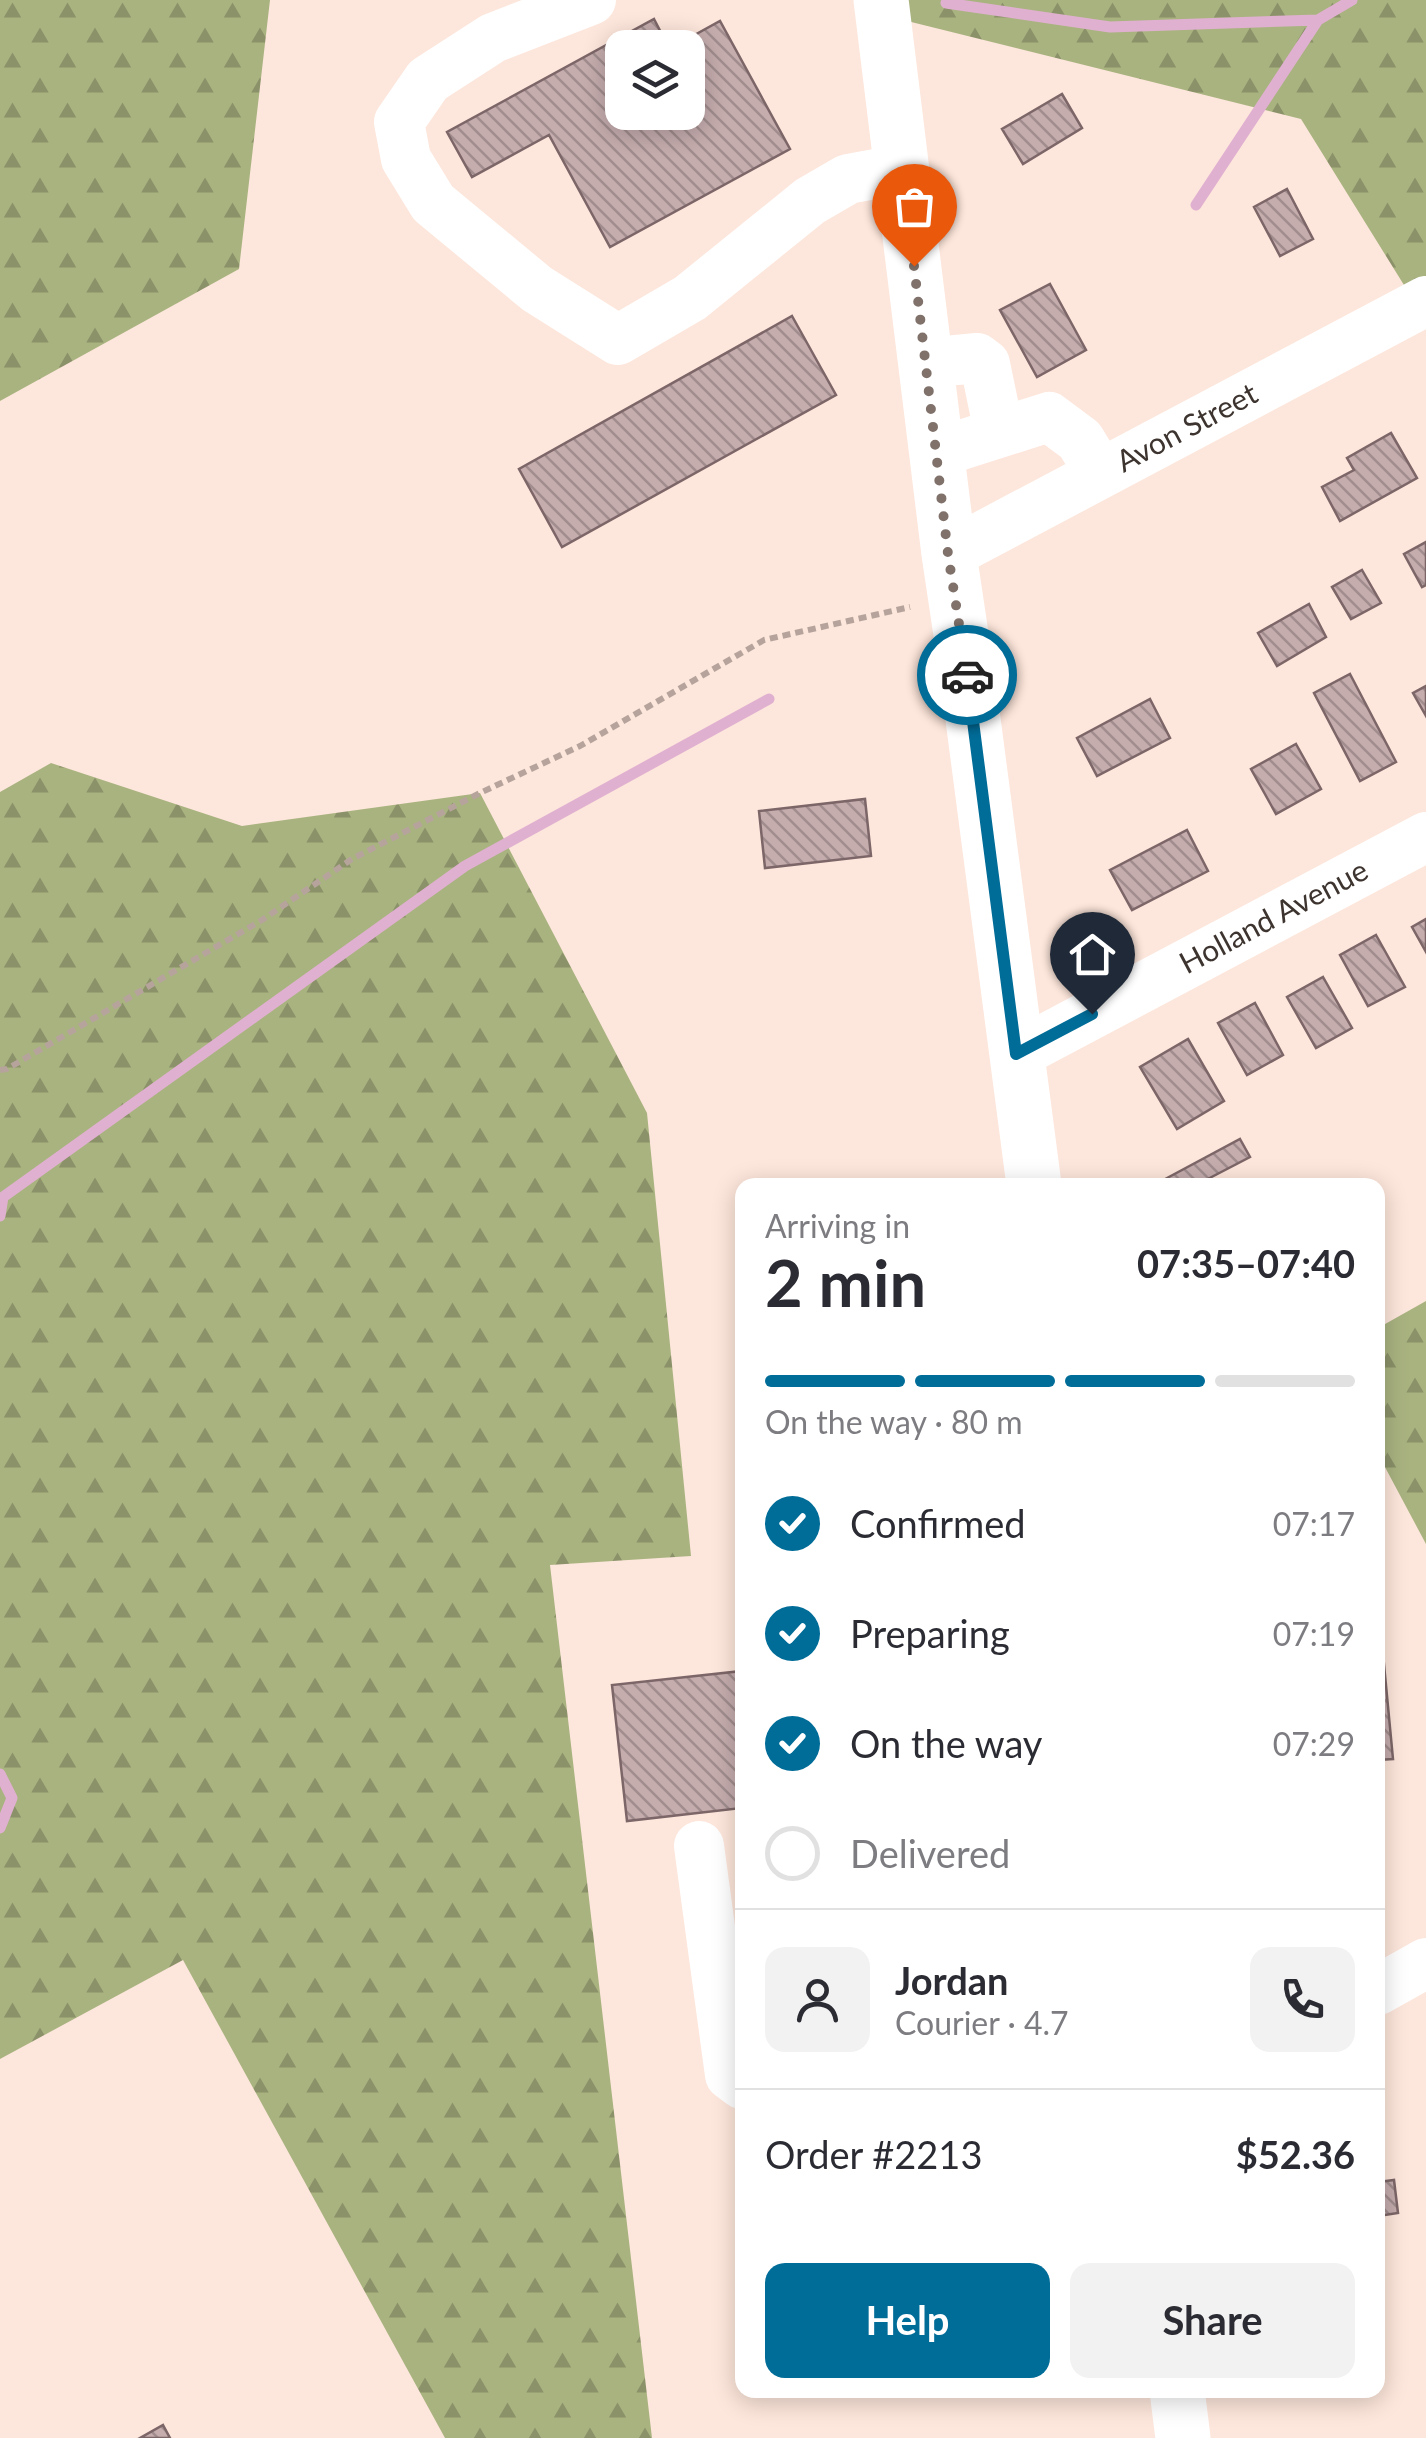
<!DOCTYPE html>
<html lang="en">
<head>
<meta charset="utf-8">
<style>
	:root { --surface:#fff; --page:#f2f2f3; --text:#2b2b33; --muted:#7c7c81; --line:#e1e1e2; --accent:#006c98 }
	body { margin:0; font-family:Lato,sans-serif; background:var(--page); color:var(--text); height:100vh; display:flex; flex-direction:column; font-size:38px; white-space:nowrap }
	* { box-sizing:border-box; margin:0 }
	p { font-size:32px; color:var(--muted) }
	.icon { flex:none; width:55px; height:55px; fill:none; stroke:currentColor; stroke-width:2; stroke-linecap:round; stroke-linejoin:round }
	.map { position:relative; flex:1; overflow:hidden }
	.panel { position:absolute; left:735px; top:1178px; width:650px; height:1220px; display:flex; flex-direction:column; background:var(--surface); border-radius:20px; box-shadow:0 5px 25px #0003 }
	.panel>* { flex:none }
	.tools { position:absolute; left:605px; top:30px; display:grid; gap:20px }
	.tools a { display:grid; place-items:center; width:100px; height:100px; border-radius:20px; background:var(--surface); box-shadow:0 5px 25px #0003; font-size:50px }
	.pin { position:absolute; display:grid; place-items:center; width:85px; height:85px; color:#fff; margin:-102px -42px; border-radius:50% 50% 50% 0; rotate:-45deg; box-shadow:0 0 10px #0007 }
	.pin .icon { rotate:45deg }
	.courier { position:absolute; display:grid; place-items:center; width:100px; height:100px; margin:-50px; border:8px solid #006c98; border-radius:50%; background:#fff; color:#222; box-shadow:0 2px 12px #0007 }
	.head em { font-style:normal; font-weight:700 }
	.head div { display:flex; flex-direction:column-reverse }
	.head { display:flex; align-items:center; justify-content:space-between; height:170px; padding:0 30px }
	h1 { font-size:65px; font-weight:700; line-height:75px }
	.bar { display:grid; grid-template-columns:repeat(4,1fr); gap:15px 10px; align-content:center; height:120px; padding:0 30px }
	.bar i { height:12px; border-radius:8px; background:var(--line) }
	.bar .selected { background:var(--accent) }
	.bar p { grid-column:span 4 }
	.line { display:flex; align-items:center; gap:25px; padding:0 30px; border-top:2px solid var(--line) }
	.line div { flex:1 }
	.round { display:grid; place-items:center; flex:none; width:105px; height:105px; border-radius:20px; background:var(--page) }
	ol { padding:0 30px; list-style:none }
	li { display:flex; align-items:center; gap:30px; height:110px }
	li p { margin-inline-start:auto }
	li .icon { padding:10px; border-radius:50%; background:var(--accent); color:#fff; stroke-width:4 }
	li:last-child { color:var(--muted) }
	li i { width:55px; height:55px; border:5px solid var(--line); border-radius:50% }
	.cta { display:flex; gap:20px; margin-top:auto; padding:20px 30px }
	.cta a { flex:1; height:115px; border-radius:20px; background:var(--accent); color:#fff; font-size:40px; font-weight:700; line-height:115px; text-align:center }
	.cta a+a { background:var(--page); color:var(--text) }
	.map>svg:first-child { display:block }
</style>
</head>
<body>
<div class="map">
<svg width="1426" height="2438" viewBox="0 0 1426 2438">
	<defs>
		<pattern id="forest-firs" width="22" height="20" patternUnits="userSpaceOnUse" patternTransform="scale(2.5)"><rect width="22" height="20" fill="#a9b380"/><path d="M5 1l3.5 6h-7zM16 11l3.5 6h-7z" fill="#8b9269"/></pattern>
		<pattern id="building-back-hatch" width="6" height="6" patternUnits="userSpaceOnUse" patternTransform="scale(2.5)"><rect width="6" height="6" fill="#c5acad"/><path d="M-1 5l2 2M0 0l6 6M5-1l2 2" fill="none" stroke="#a18d8d"/></pattern>
	</defs>
	<rect width="100%" height="100%" fill="#fde6db"/>
	<path fill="url(#forest-firs)" d="M0,0H270L239,269L0,401Z
		M881,0H1426V301L1417,306L1301,119L883,15Z
		M51,763L242,826L480,793L647,1113L691,1556L550,1565L652,2438H445L183,1960L0,2059V792Z
		M1426,1301V1544L1378,1454V1328Z"/>
	<g fill="none" stroke-linecap="round" stroke-linejoin="round">
		<path stroke="#e0b0d0" stroke-width="11" d="M946,3L1110,27L1318,20L1352,0
			M1196,205L1318,20
			M0,1216L3,1197L465,866L769,699
			M0,1774L12,1798L0,1828"/>
	</g>
	<path fill="url(#building-back-hatch)" stroke="#7d6668" stroke-width="2.5" d="M654,19L669,48H622V112H688V48H671L720,21L790,149L610,247L549,135L472,177L447,132Z
		M1062,94L1082,128L1023,164L1002,129Z
		M1287,189L1313,239L1280,256L1254,207Z
		M1050,284L1086,350L1037,377L1000,310Z
		M792,316L836,395L562,547L519,469Z
		M1391,433L1417,478L1340,521L1322,487L1354,470L1347,458Z
		M1426,542V585L1422,587L1404,554Z
		M1362,570L1381,603L1351,619L1332,587Z
		M1309,604L1326,637L1277,666L1258,633Z
		M1350,674L1396,762L1360,781L1314,693Z
		M1426,686V716L1413,693Z
		M1150,699L1170,738L1097,776L1077,738Z
		M1296,744L1321,789L1276,814L1251,769Z
		M865,799L871,856L765,868L759,811Z
		M1187,830L1208,871L1132,910L1110,870Z
		M1426,919V952L1412,927Z
		M1376,935L1405,987L1368,1006L1340,955Z
		M1323,977L1352,1028L1316,1048L1287,997Z
		M1255,1003L1283,1055L1247,1075L1218,1023Z
		M1188,1039L1224,1101L1177,1129L1140,1067Z
		M1240,1139L1250,1157L1202,1182L1203,1185H1154Z
		M1378,1601L1393,1759L1378,1760Z
		M742,1671V1808L627,1821L612,1685Z
		M1394,2180L1398,2213L1378,2216V2182Z
		M163,2425L170,2438H140Z"/>
	<g fill="none" stroke-linecap="round" stroke-linejoin="round">
		<path stroke="#b6a49c" stroke-width="6" stroke-dasharray="8 5" stroke-linecap="butt" d="M0,1070L7,1069L262,920L352,859L480,793L580,746L764,640L910,607"/>
		<path stroke="#fff" stroke-width="50" d="M591,0L493,38L428,80L399,122L406,159L433,203L537,289L618,340L690,298L810,201L848,179L902,169
			M925,363L977,358L985,364L999,432
			M936,453L1049,417L1080,440L1100,473
			M949,554L1426,301
			M1017,1054L1426,837
			M699,1846L730,2075L742,2084
			M1378,1990L1426,1963"/>
		<path stroke="#fff" stroke-width="55" d="M881,0L949,554L968,681L1034,1185
			M1177,2390L1183,2438"/>
	</g>
	<g fill="none" stroke-linecap="round" stroke-linejoin="round">
		<path stroke="#80726b" stroke-width="10" stroke-dasharray="0 18" d="M914,266L948,554L967,675"/>
		<path stroke="#006c98" stroke-width="12" d="M967,675L1016,1054L1092,1014"/>
	</g>
	<g text-anchor="middle" stroke-width="9" stroke-linejoin="round" paint-order="stroke">
		<g font-size="30" fill="#3d342f" stroke="#fff">
			<text transform="translate(1187 428) rotate(-28)" y="10">Avon Street</text>
			<text transform="translate(1274 917) rotate(-28)" y="10">Holland Avenue</text>
		</g>
	</g>
</svg>
<div class="tools">
<a><svg class="icon" aria-label="layers" viewBox="0 0 24 24"><path d="M12 4l9 5-9 5-9-5zM3 14l9 5 9-5"/></svg></a>
</div>
<div class="pin" style="left:914px;top:266px;background:#ea580c"><svg class="icon" aria-label="bag" viewBox="0 0 24 24"><path d="M5 8h14l-1 12H6zM9 8a3 3 0 0 1 6 0"/></svg></div>
<div class="pin" style="left:1092px;top:1014px;background:#1f2937"><svg class="icon" aria-label="home" viewBox="0 0 24 24"><path d="M3 11l9-7 9 7M6 9v11h12V9"/></svg></div>
<div class="courier" style="left:967px;top:675px"><svg class="icon" aria-label="car" viewBox="0 0 24 24"><path d="M5 17H2v-5l4-1 3-4h7l3 4 3 1v5h-3M9 17h6M6 11h13"/><circle cx="7" cy="17" r="2"/><circle cx="17" cy="17" r="2"/></svg></div>
<section class="panel">
<div class="head"><div><h1>2 min</h1><p>Arriving in</p></div><em>07:35–07:40</em></div>
<div class="bar"><i class="selected"></i><i class="selected"></i><i class="selected"></i><i></i><p>On the way · 80 m</p></div>
<ol>
<li><svg class="icon" aria-label="check" viewBox="0 0 24 24"><path d="M5 12l5 5 9-10"/></svg>Confirmed<p>07:17</p></li>
<li><svg class="icon" aria-label="check" viewBox="0 0 24 24"><path d="M5 12l5 5 9-10"/></svg>Preparing<p>07:19</p></li>
<li><svg class="icon" aria-label="check" viewBox="0 0 24 24"><path d="M5 12l5 5 9-10"/></svg>On the way<p>07:29</p></li>
<li><i></i>Delivered</li>
</ol>
<div class="line" style="height:180px"><a class="round"><svg class="icon" aria-label="person" viewBox="0 0 24 24"><circle cx="12" cy="8" r="4"/><path d="M4 21q1-7 8-7t8 7"/></svg></a><div><b>Jordan</b><p>Courier · 4.7</p></div><a class="round"><svg class="icon" aria-label="phone" viewBox="0 0 24 24"><path d="M5 4h4l2 5-3 2q2 4 5 5l2-3 5 2v4C11 20 4 13 5 4z"/></svg></a></div>
<div class="line" style="height:130px"><div>Order #2213</div><b>$52.36</b></div>
<div class="cta"><a>Help</a><a>Share</a></div>
</section>
</div>
</body>
</html>
